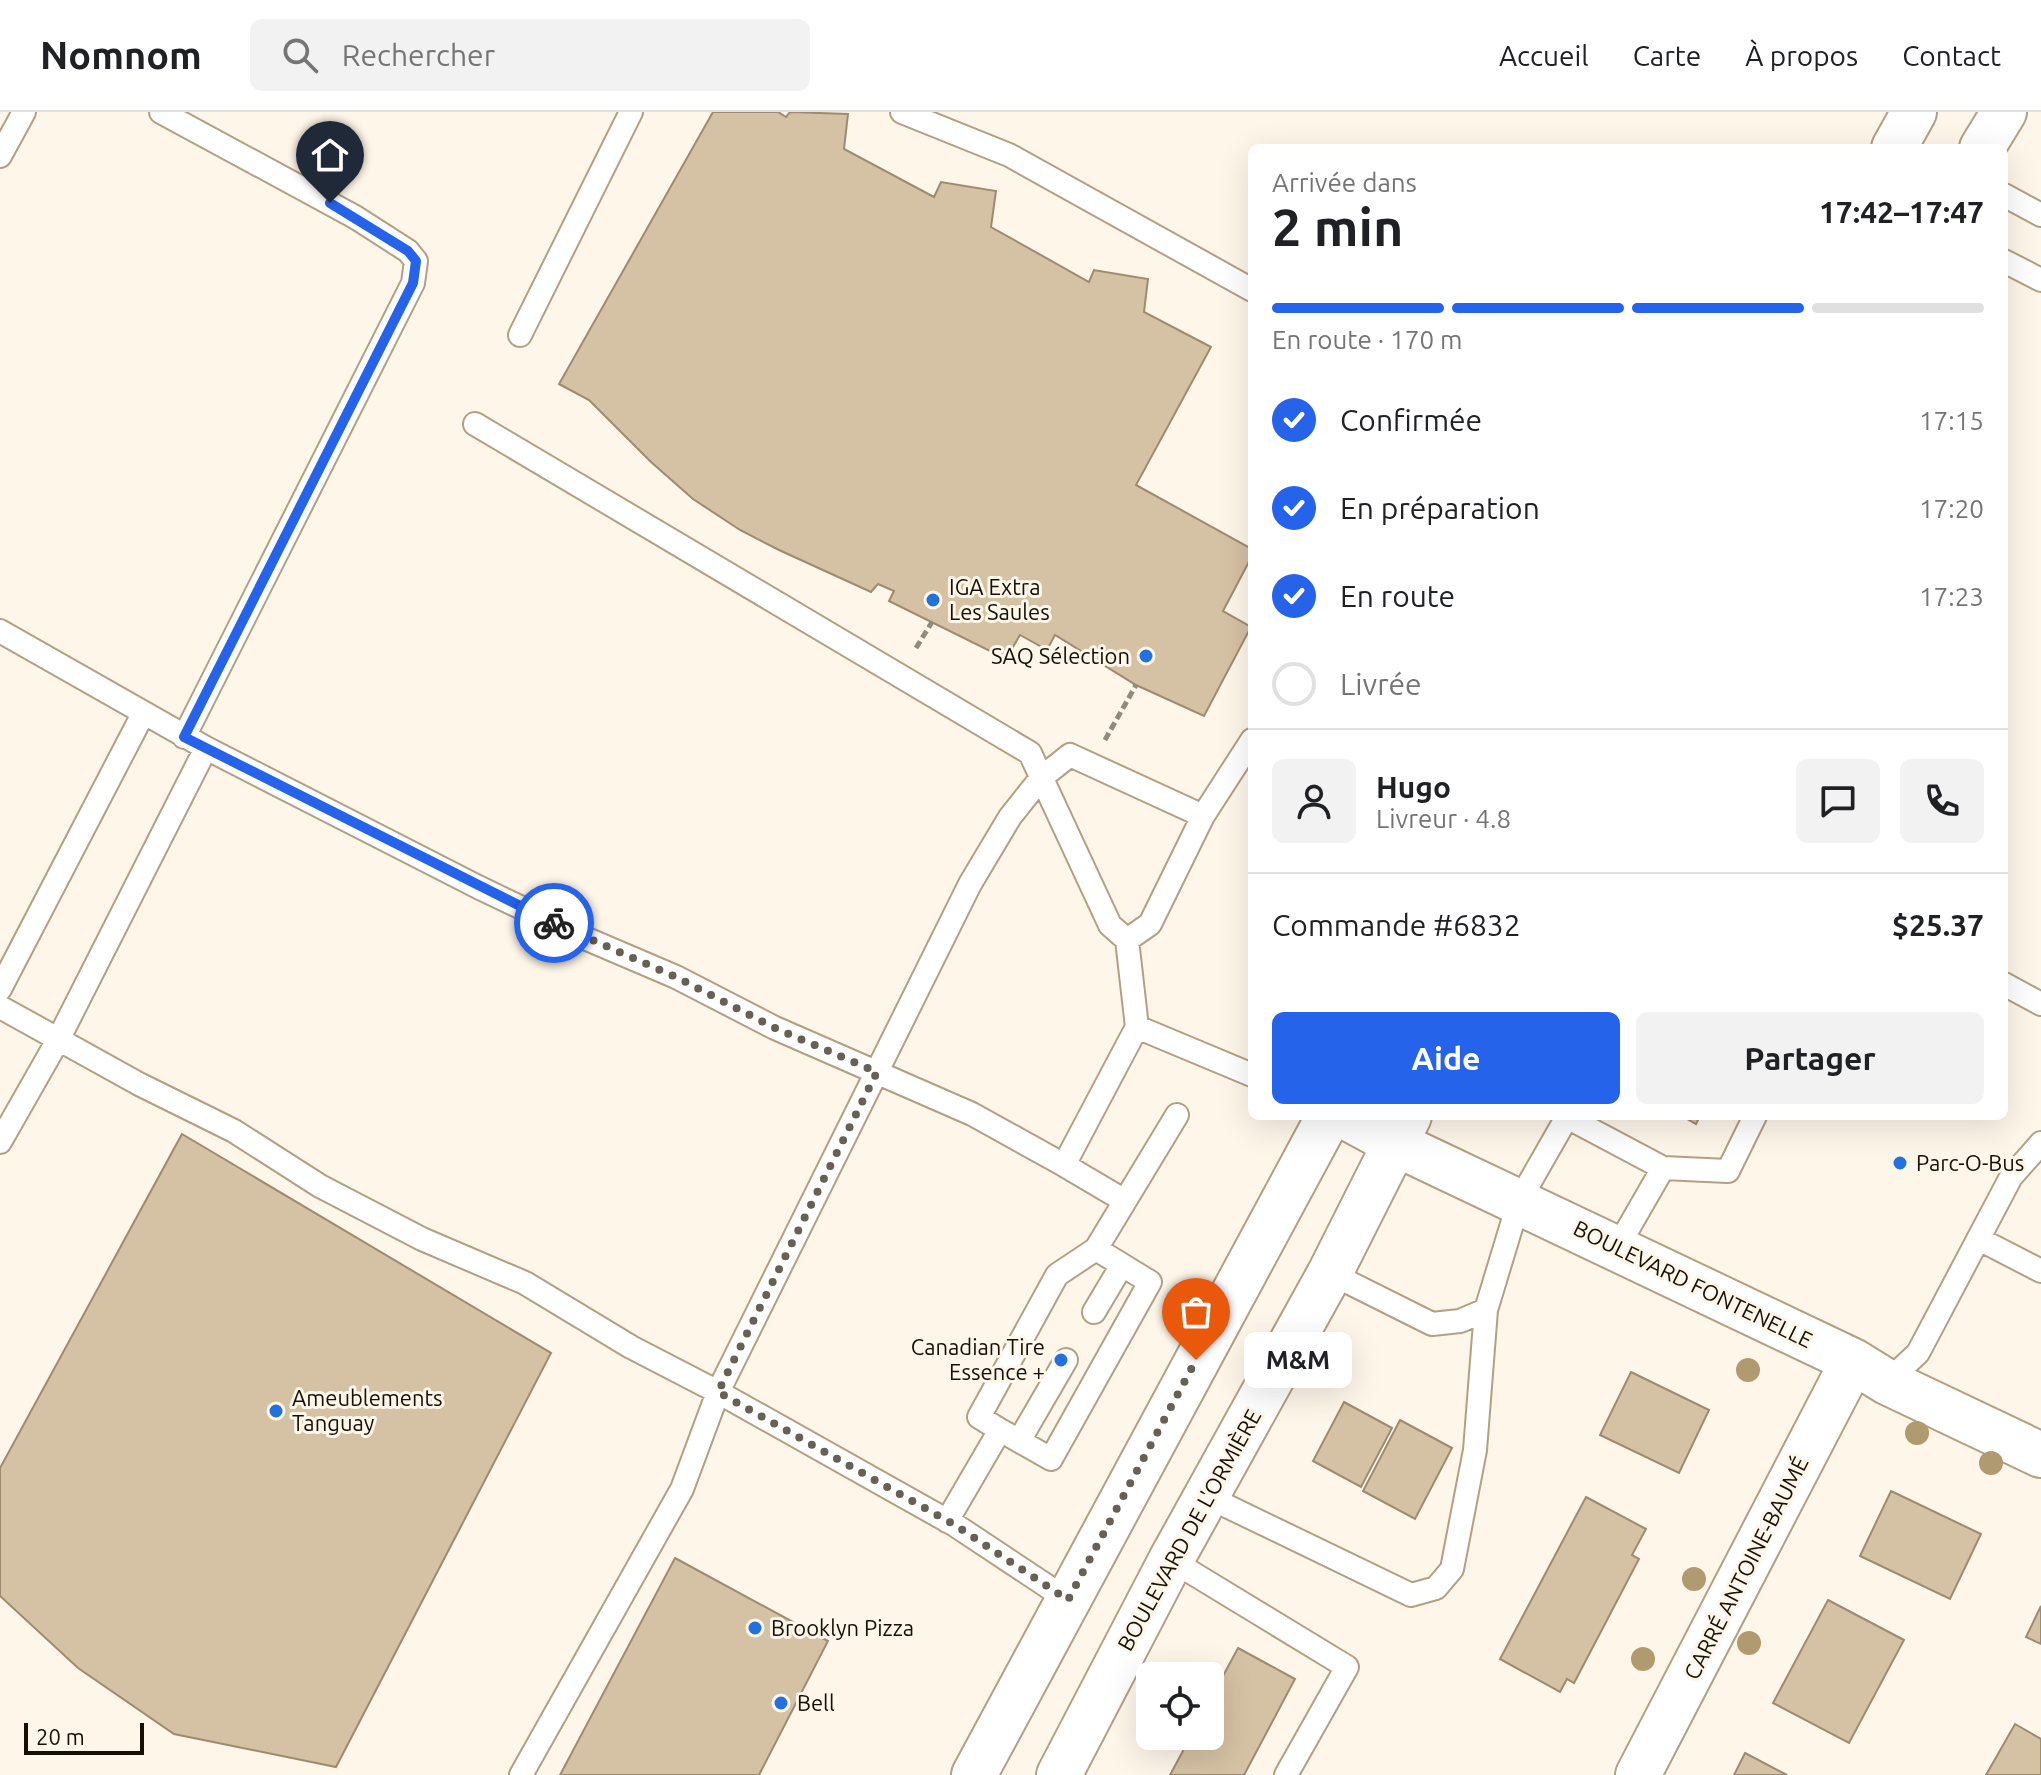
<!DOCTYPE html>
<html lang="fr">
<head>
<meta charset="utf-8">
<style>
	:root { --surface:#fff; --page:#f2f2f2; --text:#202124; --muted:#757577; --line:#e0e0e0; --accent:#2563eb }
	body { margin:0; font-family:Ubuntu,sans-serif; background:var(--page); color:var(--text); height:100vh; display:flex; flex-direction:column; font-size:30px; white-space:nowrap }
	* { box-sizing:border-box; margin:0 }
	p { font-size:26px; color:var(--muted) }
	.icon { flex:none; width:44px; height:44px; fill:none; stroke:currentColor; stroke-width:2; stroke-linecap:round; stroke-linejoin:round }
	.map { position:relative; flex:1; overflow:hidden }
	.side { position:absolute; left:1248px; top:32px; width:760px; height:976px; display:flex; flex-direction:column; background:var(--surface); border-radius:12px; box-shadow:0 8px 32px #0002 }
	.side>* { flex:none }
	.fabs { position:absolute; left:1136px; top:1550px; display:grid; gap:16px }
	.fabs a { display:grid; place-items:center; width:88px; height:88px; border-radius:12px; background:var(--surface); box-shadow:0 8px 32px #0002; font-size:40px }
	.scale { position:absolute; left:24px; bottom:20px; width:120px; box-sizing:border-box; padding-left:8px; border:4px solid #160f05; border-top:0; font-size:22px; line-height:28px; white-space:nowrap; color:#160f05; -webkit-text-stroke:6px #fef6e9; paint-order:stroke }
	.pin { position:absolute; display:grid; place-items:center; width:68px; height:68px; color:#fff; margin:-82px -34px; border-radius:50% 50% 50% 0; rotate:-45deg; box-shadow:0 0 8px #0007 }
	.pin .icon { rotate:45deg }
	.courier { position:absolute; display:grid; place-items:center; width:80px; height:80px; margin:-40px; border:6px solid #2563eb; border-radius:50%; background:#fff; color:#222; box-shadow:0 2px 10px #0007 }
	.bubble { position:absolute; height:56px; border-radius:12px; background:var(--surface); box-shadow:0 8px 32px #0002; font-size:26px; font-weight:700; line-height:56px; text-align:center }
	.head em { font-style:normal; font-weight:700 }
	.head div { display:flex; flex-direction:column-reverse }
	.head { display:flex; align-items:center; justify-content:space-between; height:136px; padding:0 24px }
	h1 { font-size:52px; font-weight:700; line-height:60px }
	.bar { display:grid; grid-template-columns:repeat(4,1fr); gap:12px 8px; align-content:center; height:96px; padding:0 24px }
	.bar i { height:10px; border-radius:6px; background:var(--line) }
	.bar .on { background:var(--accent) }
	.bar p { grid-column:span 4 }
	.line { display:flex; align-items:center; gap:20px; padding:0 24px; border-top:2px solid var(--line) }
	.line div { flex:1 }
	.round { display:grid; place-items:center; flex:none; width:84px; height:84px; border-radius:12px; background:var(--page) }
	ol { padding:0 24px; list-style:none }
	li { display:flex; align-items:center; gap:24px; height:88px }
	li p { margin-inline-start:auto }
	li .icon { padding:8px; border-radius:50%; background:var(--accent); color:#fff; stroke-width:4 }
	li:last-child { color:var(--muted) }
	li i { width:44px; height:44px; border:4px solid var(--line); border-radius:50% }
	.button { display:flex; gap:16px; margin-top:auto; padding:16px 24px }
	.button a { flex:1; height:92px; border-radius:12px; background:var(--accent); color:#fff; font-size:32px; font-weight:700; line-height:92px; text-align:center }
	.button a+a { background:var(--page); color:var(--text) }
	header { display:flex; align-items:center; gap:48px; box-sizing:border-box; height:112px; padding:0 40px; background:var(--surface); border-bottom:2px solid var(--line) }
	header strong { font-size:38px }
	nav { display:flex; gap:44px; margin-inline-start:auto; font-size:28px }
	.search { width:560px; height:72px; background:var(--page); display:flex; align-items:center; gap:20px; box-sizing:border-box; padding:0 28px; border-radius:12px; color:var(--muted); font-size:30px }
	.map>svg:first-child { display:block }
</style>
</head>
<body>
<header>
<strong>Nomnom</strong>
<div class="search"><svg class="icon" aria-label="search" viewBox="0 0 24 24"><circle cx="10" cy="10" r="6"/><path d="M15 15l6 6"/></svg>Rechercher</div>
<nav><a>Accueil</a><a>Carte</a><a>À propos</a><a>Contact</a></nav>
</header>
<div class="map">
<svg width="2041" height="1663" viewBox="0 0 2041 1663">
	<rect width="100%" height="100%" fill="#fef6e9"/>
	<path fill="#d5c1a3" stroke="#9e8b6f" stroke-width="2" d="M713,0H778L786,5L790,0L848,2L844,37L934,85L941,70L996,79L991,115L1089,170L1094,158L1148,167L1144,200L1211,235L1136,373L1252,437V444L1223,499L1251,515L1204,604L1136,573L1055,523L1047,538L1020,523L1006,547L889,489L894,479L878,472L871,480L779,438L740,418L693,387L651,350L589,288L559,272Z
		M1682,1004H1700L1696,1012Z
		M182,1022L551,1241L336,1655L174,1622L78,1556L0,1484V1356Z
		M1631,1260L1709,1298L1679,1361L1600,1323Z
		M1344,1290L1392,1316L1361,1375L1313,1349Z
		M1400,1308L1452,1336L1415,1407L1363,1379Z
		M1891,1379L1981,1422L1950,1487L1860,1444Z
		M1586,1385L1646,1417L1632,1443L1639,1447L1574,1571L1567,1567L1560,1580L1500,1547Z
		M675,1446L828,1529L759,1663H560Z
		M1828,1488L1904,1528L1849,1631L1773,1591Z
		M2041,1494V1532L2026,1525Z
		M1238,1536L1295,1567L1244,1663H1170L1191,1624H1210V1588Z
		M2015,1612L2041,1627V1663H1986Z
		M1745,1641L1787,1663H1734Z"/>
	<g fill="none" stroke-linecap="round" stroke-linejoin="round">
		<defs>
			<path id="lane" d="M161,0L355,105L408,139L416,149L413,171L184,625
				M902,0L1009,43L1252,178
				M0,44L24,0
				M2004,83L2041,103
				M2004,149L2041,168
				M520,223L631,0
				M0,519L206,636L478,775L580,824L676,865L775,916L972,1002L1064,1053L1137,915L1127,828L1110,813L1030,641L475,312
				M1127,828L1150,812L1203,704L1252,628
				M2004,872L2041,892
				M0,877L143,602
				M0,895L139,972L234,1019L320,1074L422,1127L525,1171L631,1235L718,1280L955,1413L1068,1488
				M1137,915L1252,963
				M0,1030L58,928L206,636
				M1064,1053L1125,1089L1177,1003
				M1979,1127L2041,1159
				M1617,1136L1663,1056
				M1330,1161L1432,1212L1460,1209L1486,1198L1519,1089L1567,1005L1663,1056L1728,1059L1755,1004
				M1094,1200L1122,1153
				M1887,1270L1918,1241L2011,1065L2041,1031
				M1000,1318L979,1305L1057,1163L1096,1137
				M1019,1329L1066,1248
				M1206,1384L1411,1483L1436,1476L1452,1457L1475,1338L1486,1198
				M947,1409L1000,1318L1051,1347L1150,1170L1096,1137L1125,1089
				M1171,1448L1347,1555L1286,1663
				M521,1663L682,1377L718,1280L970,772L1010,705L1041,666L1070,643L1203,704"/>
			<path id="street" d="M1344,1004L1394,1031L1853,1249L1887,1270L2041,1343
				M1638,1663L1853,1249"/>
			<path id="secondary" d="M1894,36L1914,0
				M1982,36L2004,0
				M974,1663L1329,1004
				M1059,1663L1171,1448L1330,1161L1409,1004"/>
		</defs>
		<use href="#lane" stroke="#b39f82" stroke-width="26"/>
		<use href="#street" stroke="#b39f82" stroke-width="48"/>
		<use href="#secondary" stroke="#b39f82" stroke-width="48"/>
		<path stroke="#918a7e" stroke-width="5" stroke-dasharray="8 4" stroke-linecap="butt" d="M916,536L932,510
			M1105,628L1136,573"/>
		<use href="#lane" stroke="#fff" stroke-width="22"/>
		<use href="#street" stroke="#fff" stroke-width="44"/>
		<use href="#secondary" stroke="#fff" stroke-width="44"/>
	</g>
	<g fill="#b09a6f">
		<circle cx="1748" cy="1258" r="12"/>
		<circle cx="1917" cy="1321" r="12"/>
		<circle cx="1991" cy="1351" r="12"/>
		<circle cx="1694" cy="1467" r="12"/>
		<circle cx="1749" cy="1531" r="12"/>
		<circle cx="1643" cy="1547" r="12"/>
	</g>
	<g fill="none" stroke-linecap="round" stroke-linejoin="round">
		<path stroke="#676055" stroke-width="8" stroke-dasharray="0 14.4" d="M554,811L676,865L775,916L877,960L718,1280L955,1413L1068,1488L1196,1248"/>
		<path stroke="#2563eb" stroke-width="10" d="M330,91L408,139L416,149L413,171L184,625L554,811"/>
	</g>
	<g fill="#2172dc" stroke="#fef6e9" stroke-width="3">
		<circle cx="933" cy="488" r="8"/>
		<circle cx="1146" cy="544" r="8"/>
		<circle cx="1900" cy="1051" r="8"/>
		<circle cx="1061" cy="1248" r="8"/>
		<circle cx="276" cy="1299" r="8"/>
		<circle cx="755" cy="1516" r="8"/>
		<circle cx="781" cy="1591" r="8"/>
	</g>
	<g text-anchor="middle" stroke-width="6" stroke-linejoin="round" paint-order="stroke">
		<g font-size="22" fill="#160f05" stroke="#fef6e9" text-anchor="start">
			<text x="949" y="483">IGA Extra<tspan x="949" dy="25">Les Saules</tspan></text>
			<text x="1130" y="552" text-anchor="end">SAQ Sélection</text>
			<text x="1916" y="1059">Parc-O-Bus</text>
			<text x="1045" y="1243" text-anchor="end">Canadian Tire<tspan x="1045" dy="25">Essence +</tspan></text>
			<text x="292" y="1294">Ameublements<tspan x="292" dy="25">Tanguay</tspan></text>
			<text x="771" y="1524">Brooklyn Pizza</text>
			<text x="797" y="1599">Bell</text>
		</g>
		<g font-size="22" fill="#160f05" stroke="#fef6e9">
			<text transform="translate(1693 1172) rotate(26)" y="8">BOULEVARD FONTENELLE</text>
			<text transform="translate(1189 1418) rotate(-61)" y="8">BOULEVARD DE L'ORMIÈRE</text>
			<text transform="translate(1746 1456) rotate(-63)" y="8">CARRÉ ANTOINE-BAUMÉ</text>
		</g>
	</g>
</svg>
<div class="fabs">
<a><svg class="icon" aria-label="locate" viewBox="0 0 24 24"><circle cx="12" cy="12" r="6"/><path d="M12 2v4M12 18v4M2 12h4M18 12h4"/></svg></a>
</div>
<div class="scale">20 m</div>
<div class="pin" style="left:1196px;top:1248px;background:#ea580c"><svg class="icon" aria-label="bag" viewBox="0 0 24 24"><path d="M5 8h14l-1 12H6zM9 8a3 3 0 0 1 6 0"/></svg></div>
<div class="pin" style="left:330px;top:91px;background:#1f2937"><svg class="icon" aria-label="home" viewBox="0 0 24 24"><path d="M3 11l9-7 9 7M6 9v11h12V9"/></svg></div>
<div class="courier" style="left:554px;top:811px"><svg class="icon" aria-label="bike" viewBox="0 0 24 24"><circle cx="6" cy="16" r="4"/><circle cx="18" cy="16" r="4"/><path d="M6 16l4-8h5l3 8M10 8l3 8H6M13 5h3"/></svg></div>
<div class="bubble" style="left:1244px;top:1220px;width:108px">M&amp;M</div>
<section class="side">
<div class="head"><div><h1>2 min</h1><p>Arrivée dans</p></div><em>17:42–17:47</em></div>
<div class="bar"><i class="on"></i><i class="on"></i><i class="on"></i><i></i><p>En route · 170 m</p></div>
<ol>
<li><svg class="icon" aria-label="check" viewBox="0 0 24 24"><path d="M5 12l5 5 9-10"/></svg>Confirmée<p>17:15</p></li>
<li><svg class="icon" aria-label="check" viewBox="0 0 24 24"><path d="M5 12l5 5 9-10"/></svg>En préparation<p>17:20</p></li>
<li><svg class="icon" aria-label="check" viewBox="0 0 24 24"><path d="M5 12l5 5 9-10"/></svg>En route<p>17:23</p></li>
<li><i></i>Livrée</li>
</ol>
<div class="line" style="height:144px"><a class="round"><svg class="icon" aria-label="person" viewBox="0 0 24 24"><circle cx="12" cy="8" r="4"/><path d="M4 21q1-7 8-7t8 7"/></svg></a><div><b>Hugo</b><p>Livreur · 4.8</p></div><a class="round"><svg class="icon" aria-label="chat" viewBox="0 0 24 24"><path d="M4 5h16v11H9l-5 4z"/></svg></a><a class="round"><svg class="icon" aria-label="phone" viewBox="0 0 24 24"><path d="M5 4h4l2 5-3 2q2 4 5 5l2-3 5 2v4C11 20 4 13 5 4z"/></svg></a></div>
<div class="line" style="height:104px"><div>Commande #6832</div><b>$25.37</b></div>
<div class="button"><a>Aide</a><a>Partager</a></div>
</section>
</div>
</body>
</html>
